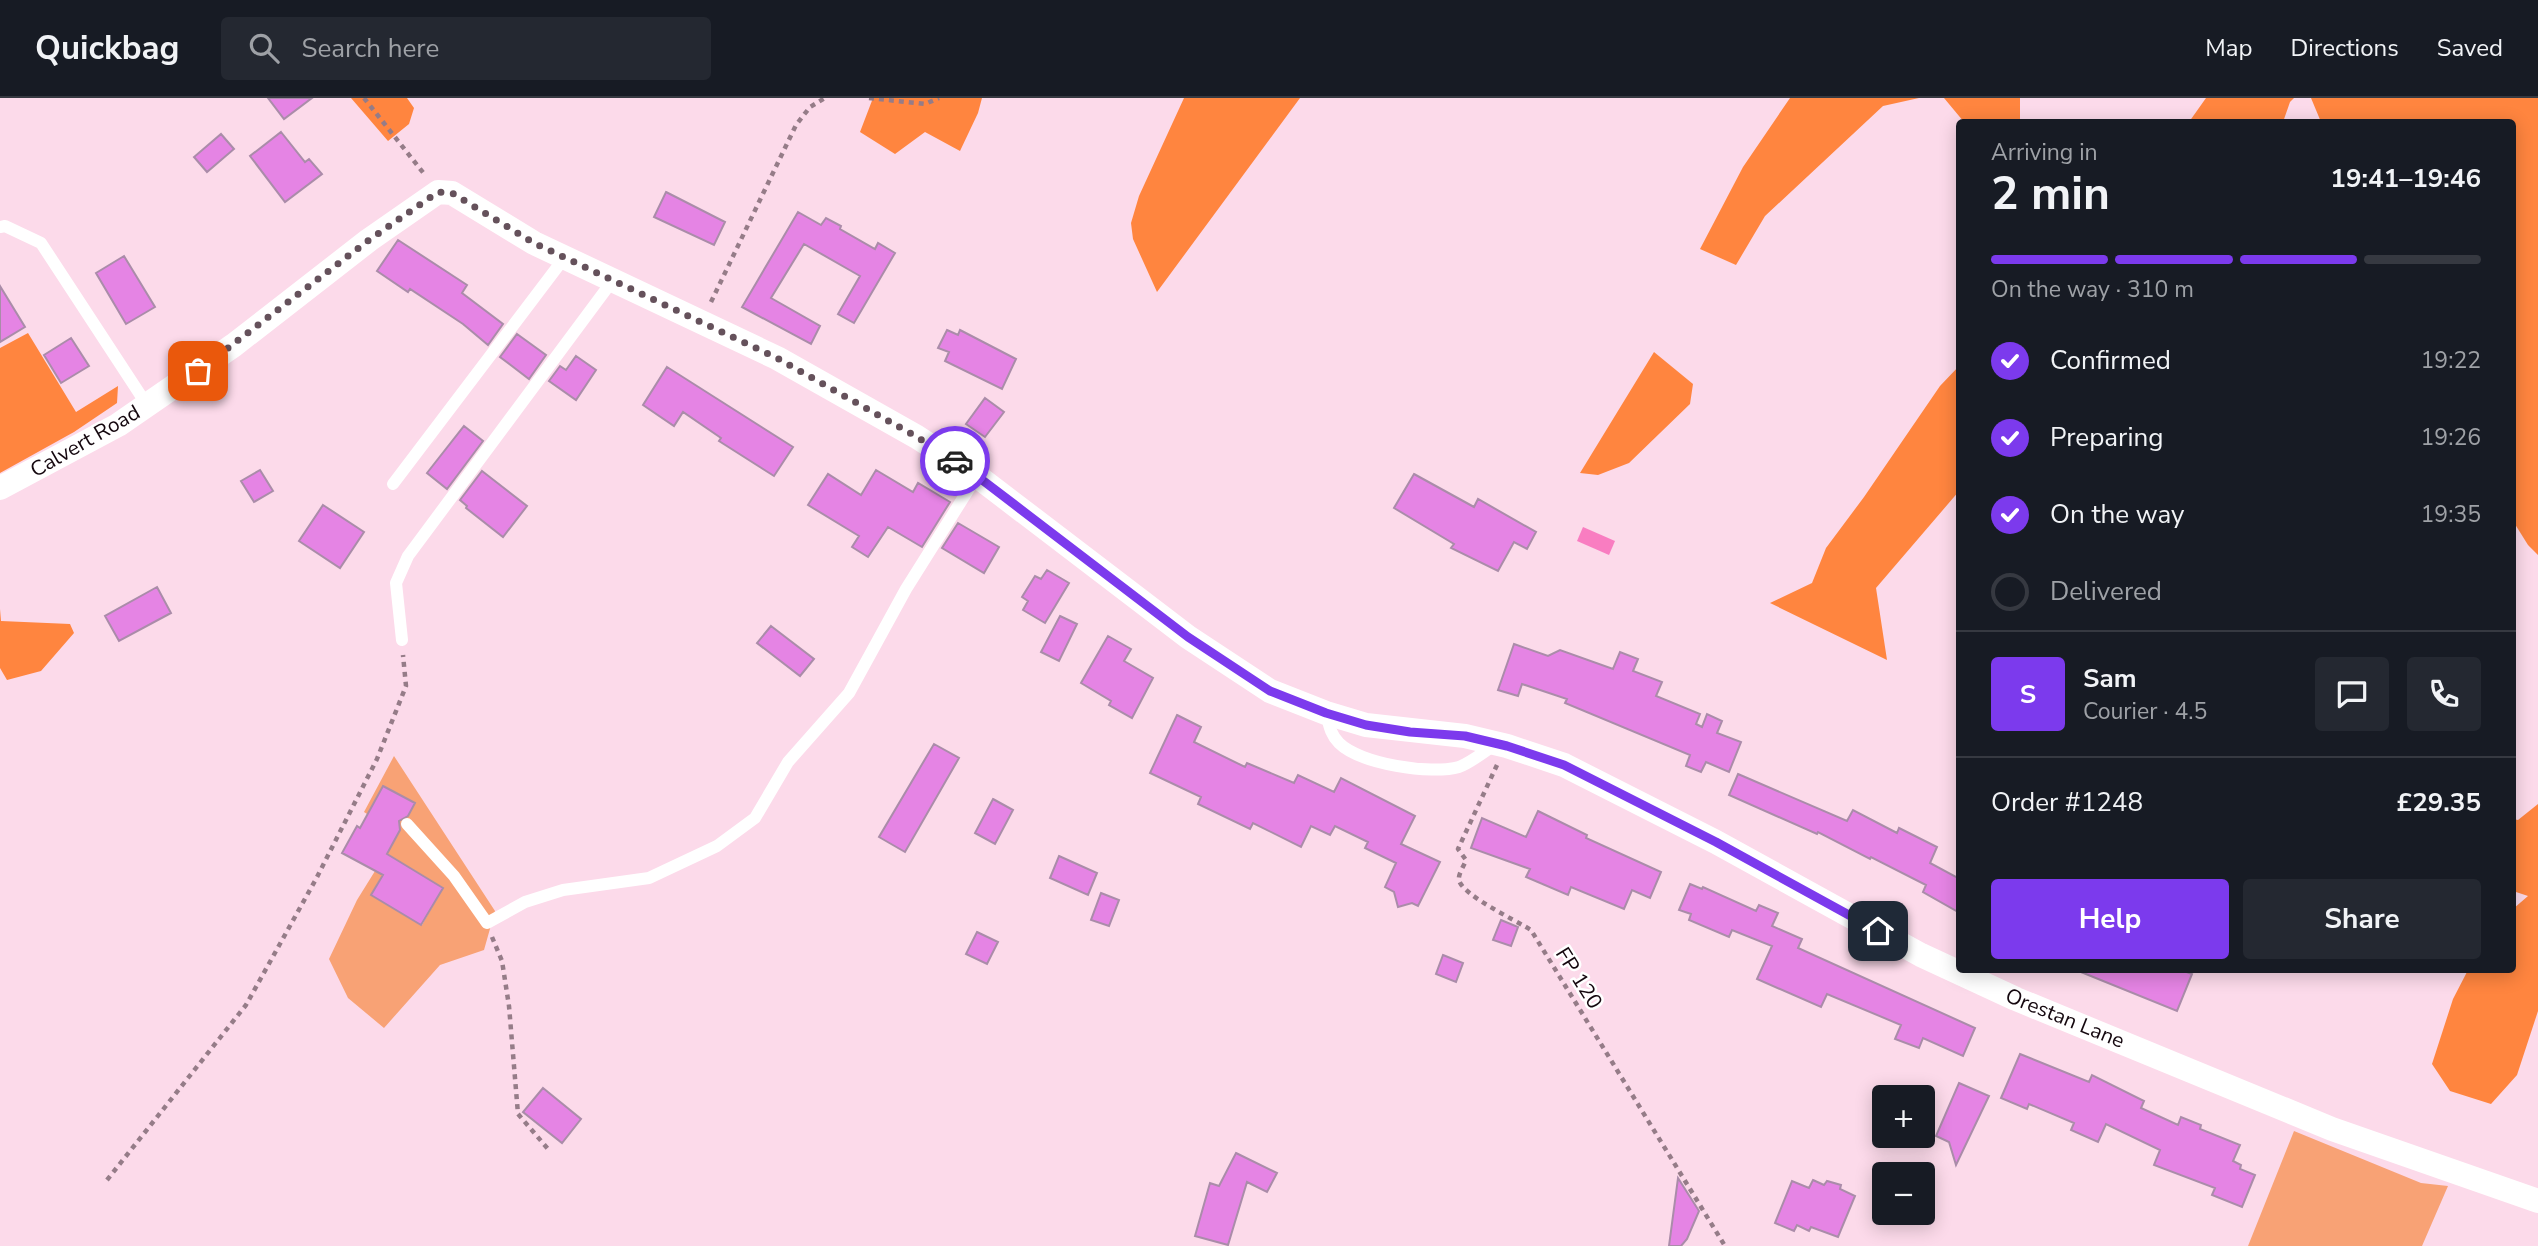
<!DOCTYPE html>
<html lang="en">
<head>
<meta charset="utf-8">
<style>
	:root { --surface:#171b24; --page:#242831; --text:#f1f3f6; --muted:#9ea1a6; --line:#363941; --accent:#7c3aed }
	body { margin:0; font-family:"Nunito Sans",sans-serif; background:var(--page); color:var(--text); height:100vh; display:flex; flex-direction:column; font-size:26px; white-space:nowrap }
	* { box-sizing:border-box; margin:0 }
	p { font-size:23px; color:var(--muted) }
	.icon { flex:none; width:38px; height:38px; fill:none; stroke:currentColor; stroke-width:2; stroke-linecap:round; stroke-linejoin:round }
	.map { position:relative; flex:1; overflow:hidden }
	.panel { position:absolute; left:1956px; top:21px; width:560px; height:854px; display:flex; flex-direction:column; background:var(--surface); border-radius:7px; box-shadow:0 4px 18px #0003 }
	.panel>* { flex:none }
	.tools { position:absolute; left:1872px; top:987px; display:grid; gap:14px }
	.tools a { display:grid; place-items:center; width:63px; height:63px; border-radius:7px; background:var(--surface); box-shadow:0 4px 18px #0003; font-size:35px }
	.pin { position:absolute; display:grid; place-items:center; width:60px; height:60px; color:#fff; margin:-30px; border-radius:14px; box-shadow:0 4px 10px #0006 }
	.courier { position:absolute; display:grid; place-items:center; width:70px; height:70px; margin:-35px; border:5px solid #7c3aed; border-radius:50%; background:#fff; color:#222; box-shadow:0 2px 9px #0007 }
	.head em { font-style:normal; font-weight:700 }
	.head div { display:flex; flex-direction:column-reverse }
	.head { display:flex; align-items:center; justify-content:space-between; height:119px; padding:0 35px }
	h1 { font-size:46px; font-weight:700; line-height:52px }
	.bar { display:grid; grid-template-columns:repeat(4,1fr); gap:10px 7px; align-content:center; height:84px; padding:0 35px }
	.bar i { height:9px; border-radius:5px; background:var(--line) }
	.bar .on { background:var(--accent) }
	.bar p { grid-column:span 4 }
	.line { display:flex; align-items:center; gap:18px; padding:0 35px; border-top:2px solid var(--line) }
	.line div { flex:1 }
	.round { display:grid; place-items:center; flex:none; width:74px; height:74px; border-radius:7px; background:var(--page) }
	ol { padding:0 35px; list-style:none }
	li { display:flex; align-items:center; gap:21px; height:77px }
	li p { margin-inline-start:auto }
	li .icon { padding:7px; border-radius:50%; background:var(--accent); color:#fff; stroke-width:4 }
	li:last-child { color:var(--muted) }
	li i { width:38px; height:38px; border:4px solid var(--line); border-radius:50% }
	.primary-button { display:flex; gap:14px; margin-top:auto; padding:14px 35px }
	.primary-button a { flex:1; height:80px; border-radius:7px; background:var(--accent); color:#fff; font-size:28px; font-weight:700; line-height:80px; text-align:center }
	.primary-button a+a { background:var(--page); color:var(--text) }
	header { display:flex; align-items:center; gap:42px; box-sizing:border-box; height:98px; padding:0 35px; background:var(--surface); border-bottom:2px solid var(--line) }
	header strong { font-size:33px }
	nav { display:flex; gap:38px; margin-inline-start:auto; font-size:24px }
	.search { width:490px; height:63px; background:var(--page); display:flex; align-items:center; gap:18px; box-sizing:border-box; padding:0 24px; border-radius:7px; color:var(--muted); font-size:26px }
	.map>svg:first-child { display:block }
</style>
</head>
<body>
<header>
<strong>Quickbag</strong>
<div class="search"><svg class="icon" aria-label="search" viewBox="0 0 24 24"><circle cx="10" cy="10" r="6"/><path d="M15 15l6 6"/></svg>Search here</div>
<nav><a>Map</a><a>Directions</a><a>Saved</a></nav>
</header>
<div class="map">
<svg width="2538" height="1148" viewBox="0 0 2538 1148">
	<rect width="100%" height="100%" fill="#fcdaea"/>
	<path fill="#f8a275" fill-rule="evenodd" d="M394,658L495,813L484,852L440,867L384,930L348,900L329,861L357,802L398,736L364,714ZM393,760L443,790L422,827L371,797Z
		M2294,1033L2421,1085L2448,1088L2422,1148H2248Z"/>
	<path fill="#ff853f" d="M351,0H407L414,10L409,26L388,43Z
		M873,0H982L978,15L960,53L925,34L895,56L860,34Z
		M1184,0H1300L1157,194L1133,141L1131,125L1139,98Z
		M1790,0H1919L1883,8L1765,118L1736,167L1700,151L1743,69Z
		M1944,0H2020V24H1964Z
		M2206,0H2294L2290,4L2283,24H2189Z
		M2311,0H2538V457L2528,447L2513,423V24H2321Z
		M28,235L76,314L118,288L117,305L74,334L0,375V250Z
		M1654,254L1693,286L1690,306L1629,365L1598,377L1580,375Z
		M1960,267V392L1876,490L1887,562L1770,505L1812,485L1826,450L1864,399L1940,288Z
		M0,511L1,523L70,526L74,535L41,573L7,582L0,570Z
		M2538,706V913L2517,977L2491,1006L2450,993L2432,966L2453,901L2468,872H2513V811L2528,798L2513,793V721L2518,722Z"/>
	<path fill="#f97dc1" d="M1583,429L1615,443L1609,457L1577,443Z"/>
	<path fill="#e584e4" stroke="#aa8ca9" stroke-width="2" d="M268,0H312L284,21Z
		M281,34L305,64L309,61L322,76L285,104L250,58Z
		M221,36L234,51L207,74L194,59Z
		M666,94L725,124L714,147L654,119Z
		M798,114L821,127L826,120L841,128L840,131L875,151L878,145L895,155L854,225L838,216L860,178L804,146L771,200L820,228L811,246L742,209Z
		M398,142L467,187L462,195L503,226L488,247L463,226L410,191L408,194L377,173Z
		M124,158L155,209L126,226L96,175Z
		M0,188L25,229L0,244Z
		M947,232L958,237L960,232L1016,261L1002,291L945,263L949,254L938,250Z
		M517,236L546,257L529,281L500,259Z
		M71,240L89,268L61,285L44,257Z
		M576,258L596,272L576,302L549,283L560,268L566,272Z
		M667,269L793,349L774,378L719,343L721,340L683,314L674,328L643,307Z
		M985,300L1004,314L985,339L966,326Z
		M464,328L483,343L447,391L427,375Z
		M260,372L273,393L254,404L241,383Z
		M876,372L913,394L918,385L950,404L922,449L888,429L868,459L852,449L859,438L808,407L828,376L861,397Z
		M482,373L527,408L503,439L466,410L467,408L460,402Z
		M1414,376L1474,409L1478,401L1536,434L1527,451L1514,444L1498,473L1451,450L1454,446L1394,410Z
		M323,407L364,434L340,470L299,443Z
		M958,425L999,449L984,475L942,450Z
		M1047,472L1069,485L1045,525L1023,512L1028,503L1022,499L1035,478L1041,481Z
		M157,489L171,515L119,543L105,518Z
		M1060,518L1077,526L1059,563L1041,554Z
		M771,528L814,561L800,578L757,545Z
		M1108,538L1131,551L1124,563L1153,580L1132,620L1109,607L1111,603L1081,585Z
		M1514,546L1548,558L1560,552L1613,571L1620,554L1638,561L1633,573L1662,584L1656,598L1700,616L1696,626L1702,629L1707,616L1722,623L1717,635L1741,644L1729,674L1706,664L1701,674L1686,668L1690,657L1565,605L1567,601L1522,586L1518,598L1498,592Z
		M1177,617L1201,629L1194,644L1245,669L1247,665L1294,685L1298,677L1334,694L1341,680L1415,718L1401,746L1440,764L1418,808L1412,805L1398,809L1394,794L1385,789L1396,765L1365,750L1368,744L1335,728L1330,737L1311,728L1301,749L1253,725L1250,731L1198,706L1201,699L1150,675Z
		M934,646L959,660L905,754L879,739Z
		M1738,676L1847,723L1853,712L1897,735L1899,730L1937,749L1930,765L1960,781V815L1923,794L1926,787L1871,759L1870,761L1818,734L1817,736L1729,697Z
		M383,688L415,705L408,718L399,723L400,732L387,756L443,790L421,827L371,797L383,777L342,755L357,728L360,730Z
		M993,701L1013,712L995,746L975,735Z
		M1538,713L1587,737L1586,740L1661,774L1650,800L1632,792L1624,811L1571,789L1568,797L1526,779L1530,771L1471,750L1482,720L1526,739Z
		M1059,758L1097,775L1088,797L1050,780Z
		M1690,786L1702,791L1703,789L1756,813L1759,807L1778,815L1772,828L1802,841L1798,850L1975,930L1963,958L1923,940L1919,950L1895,941L1901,927L1827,896L1821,909L1757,881L1772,848L1732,832L1729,839L1689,822L1691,816L1679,812Z
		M1101,795L1119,802L1109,828L1091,822Z
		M1501,822L1518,829L1511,848L1493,842Z
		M977,834L998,844L987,866L966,856Z
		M1443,857L1463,865L1456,884L1436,876Z
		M2076,872H2181L2192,876L2177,913Z
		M2020,956L2089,984L2092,977L2144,1003L2141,1010L2178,1027L2181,1019L2201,1027L2200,1031L2240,1047L2233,1063L2241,1067L2240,1071L2255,1077L2242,1109L2212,1097L2215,1090L2154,1067L2160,1052L2106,1026L2098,1044L2071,1032L2074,1025L2029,1006L2027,1011L2001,1000Z
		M1959,985L1989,998L1956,1067L1949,1044L1936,1038Z
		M543,990L581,1021L562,1045L523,1014Z
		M1236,1055L1277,1075L1267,1094L1247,1084L1228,1147L1195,1138L1210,1085L1219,1088Z
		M1678,1080L1699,1113L1687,1141L1681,1148H1669Z
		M1813,1082L1824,1087L1827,1083L1841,1087L1840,1091L1855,1098L1838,1139L1811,1129L1809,1133L1797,1127L1794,1133L1775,1125L1792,1083L1809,1090Z"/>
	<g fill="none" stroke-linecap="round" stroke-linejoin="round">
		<path stroke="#957c88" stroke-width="4.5" stroke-dasharray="5 5" stroke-linecap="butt" d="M364,0L425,77
			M869,0L925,6L939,0
			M711,204L796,27L810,9L825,0
			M1497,667L1458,751L1466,762C1464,768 1458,776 1459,782C1462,797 1517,823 1531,832L1725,1148
			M492,839L502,863L509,908L518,1016L548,1051
			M107,1082L246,907L316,781L377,661L406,588L403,557"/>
		<path stroke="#fff" stroke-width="12" d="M0,129L5,128L41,145L147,307
			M393,386L565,159
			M402,542L396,485L408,458L613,182
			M1326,615C1329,626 1330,636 1339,645C1360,666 1431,677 1459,669C1472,664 1485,653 1496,646
			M407,726L454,778L487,825L525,804L563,792L649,780L717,748L755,720L788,664L849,595L906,491L977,378"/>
		<path stroke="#fff" stroke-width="24" d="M0,390L118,327L234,247L369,142L438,94L452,95L534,145L777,260L917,339L977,378L1188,539L1270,593L1326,615L1366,627L1465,638L1507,648L1564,667L1716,744L1921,857L2016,901L2332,1031L2538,1103"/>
	</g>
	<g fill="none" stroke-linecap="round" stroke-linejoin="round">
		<path stroke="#65515b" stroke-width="7" stroke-dasharray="0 12.6" d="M198,273L369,142L438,94L452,95L534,145L777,260L917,339L955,363"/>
		<path stroke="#7c3aed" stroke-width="9" d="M955,363L977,378L1188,539L1270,593L1326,615L1366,627L1410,634L1465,638L1507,648L1564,667L1716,744L1878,833"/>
	</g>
	<g text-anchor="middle" stroke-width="5" stroke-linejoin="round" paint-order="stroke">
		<g font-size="21" fill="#14070e" stroke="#fff">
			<text transform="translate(85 343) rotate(-30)" y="7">Calvert Road</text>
			<text transform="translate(1579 880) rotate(58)" y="7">FP 120</text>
			<text transform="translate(2065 920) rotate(22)" y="7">Orestan Lane</text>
		</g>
	</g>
</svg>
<div class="tools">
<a>+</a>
<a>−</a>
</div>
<div class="pin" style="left:198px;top:273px;background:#ea580c"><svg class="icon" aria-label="bag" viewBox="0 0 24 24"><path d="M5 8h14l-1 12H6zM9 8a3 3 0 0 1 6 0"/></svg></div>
<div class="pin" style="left:1878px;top:833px;background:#1f2937"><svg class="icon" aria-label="home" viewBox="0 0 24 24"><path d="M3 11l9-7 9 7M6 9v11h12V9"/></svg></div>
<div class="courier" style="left:955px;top:363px"><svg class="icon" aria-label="car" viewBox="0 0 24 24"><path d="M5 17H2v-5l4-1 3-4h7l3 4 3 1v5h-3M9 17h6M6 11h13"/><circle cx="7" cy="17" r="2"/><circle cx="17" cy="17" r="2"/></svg></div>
<section class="panel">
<div class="head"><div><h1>2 min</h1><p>Arriving in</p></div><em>19:41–19:46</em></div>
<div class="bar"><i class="on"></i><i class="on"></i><i class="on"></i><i></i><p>On the way · 310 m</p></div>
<ol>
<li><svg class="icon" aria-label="check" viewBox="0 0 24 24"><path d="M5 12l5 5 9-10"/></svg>Confirmed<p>19:22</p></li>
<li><svg class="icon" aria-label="check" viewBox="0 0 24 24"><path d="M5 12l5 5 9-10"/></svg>Preparing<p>19:26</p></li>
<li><svg class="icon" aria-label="check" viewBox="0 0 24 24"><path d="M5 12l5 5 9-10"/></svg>On the way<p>19:35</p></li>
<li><i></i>Delivered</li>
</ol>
<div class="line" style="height:126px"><b class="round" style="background:var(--accent);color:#fff">S</b><div><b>Sam</b><p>Courier · 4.5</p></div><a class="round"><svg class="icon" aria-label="chat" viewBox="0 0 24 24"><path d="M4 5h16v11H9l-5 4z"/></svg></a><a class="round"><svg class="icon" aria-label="phone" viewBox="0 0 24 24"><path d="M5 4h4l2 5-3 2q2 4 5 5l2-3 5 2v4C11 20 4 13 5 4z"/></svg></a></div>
<div class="line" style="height:91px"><div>Order #1248</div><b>£29.35</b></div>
<div class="primary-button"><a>Help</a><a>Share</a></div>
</section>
</div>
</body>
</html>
